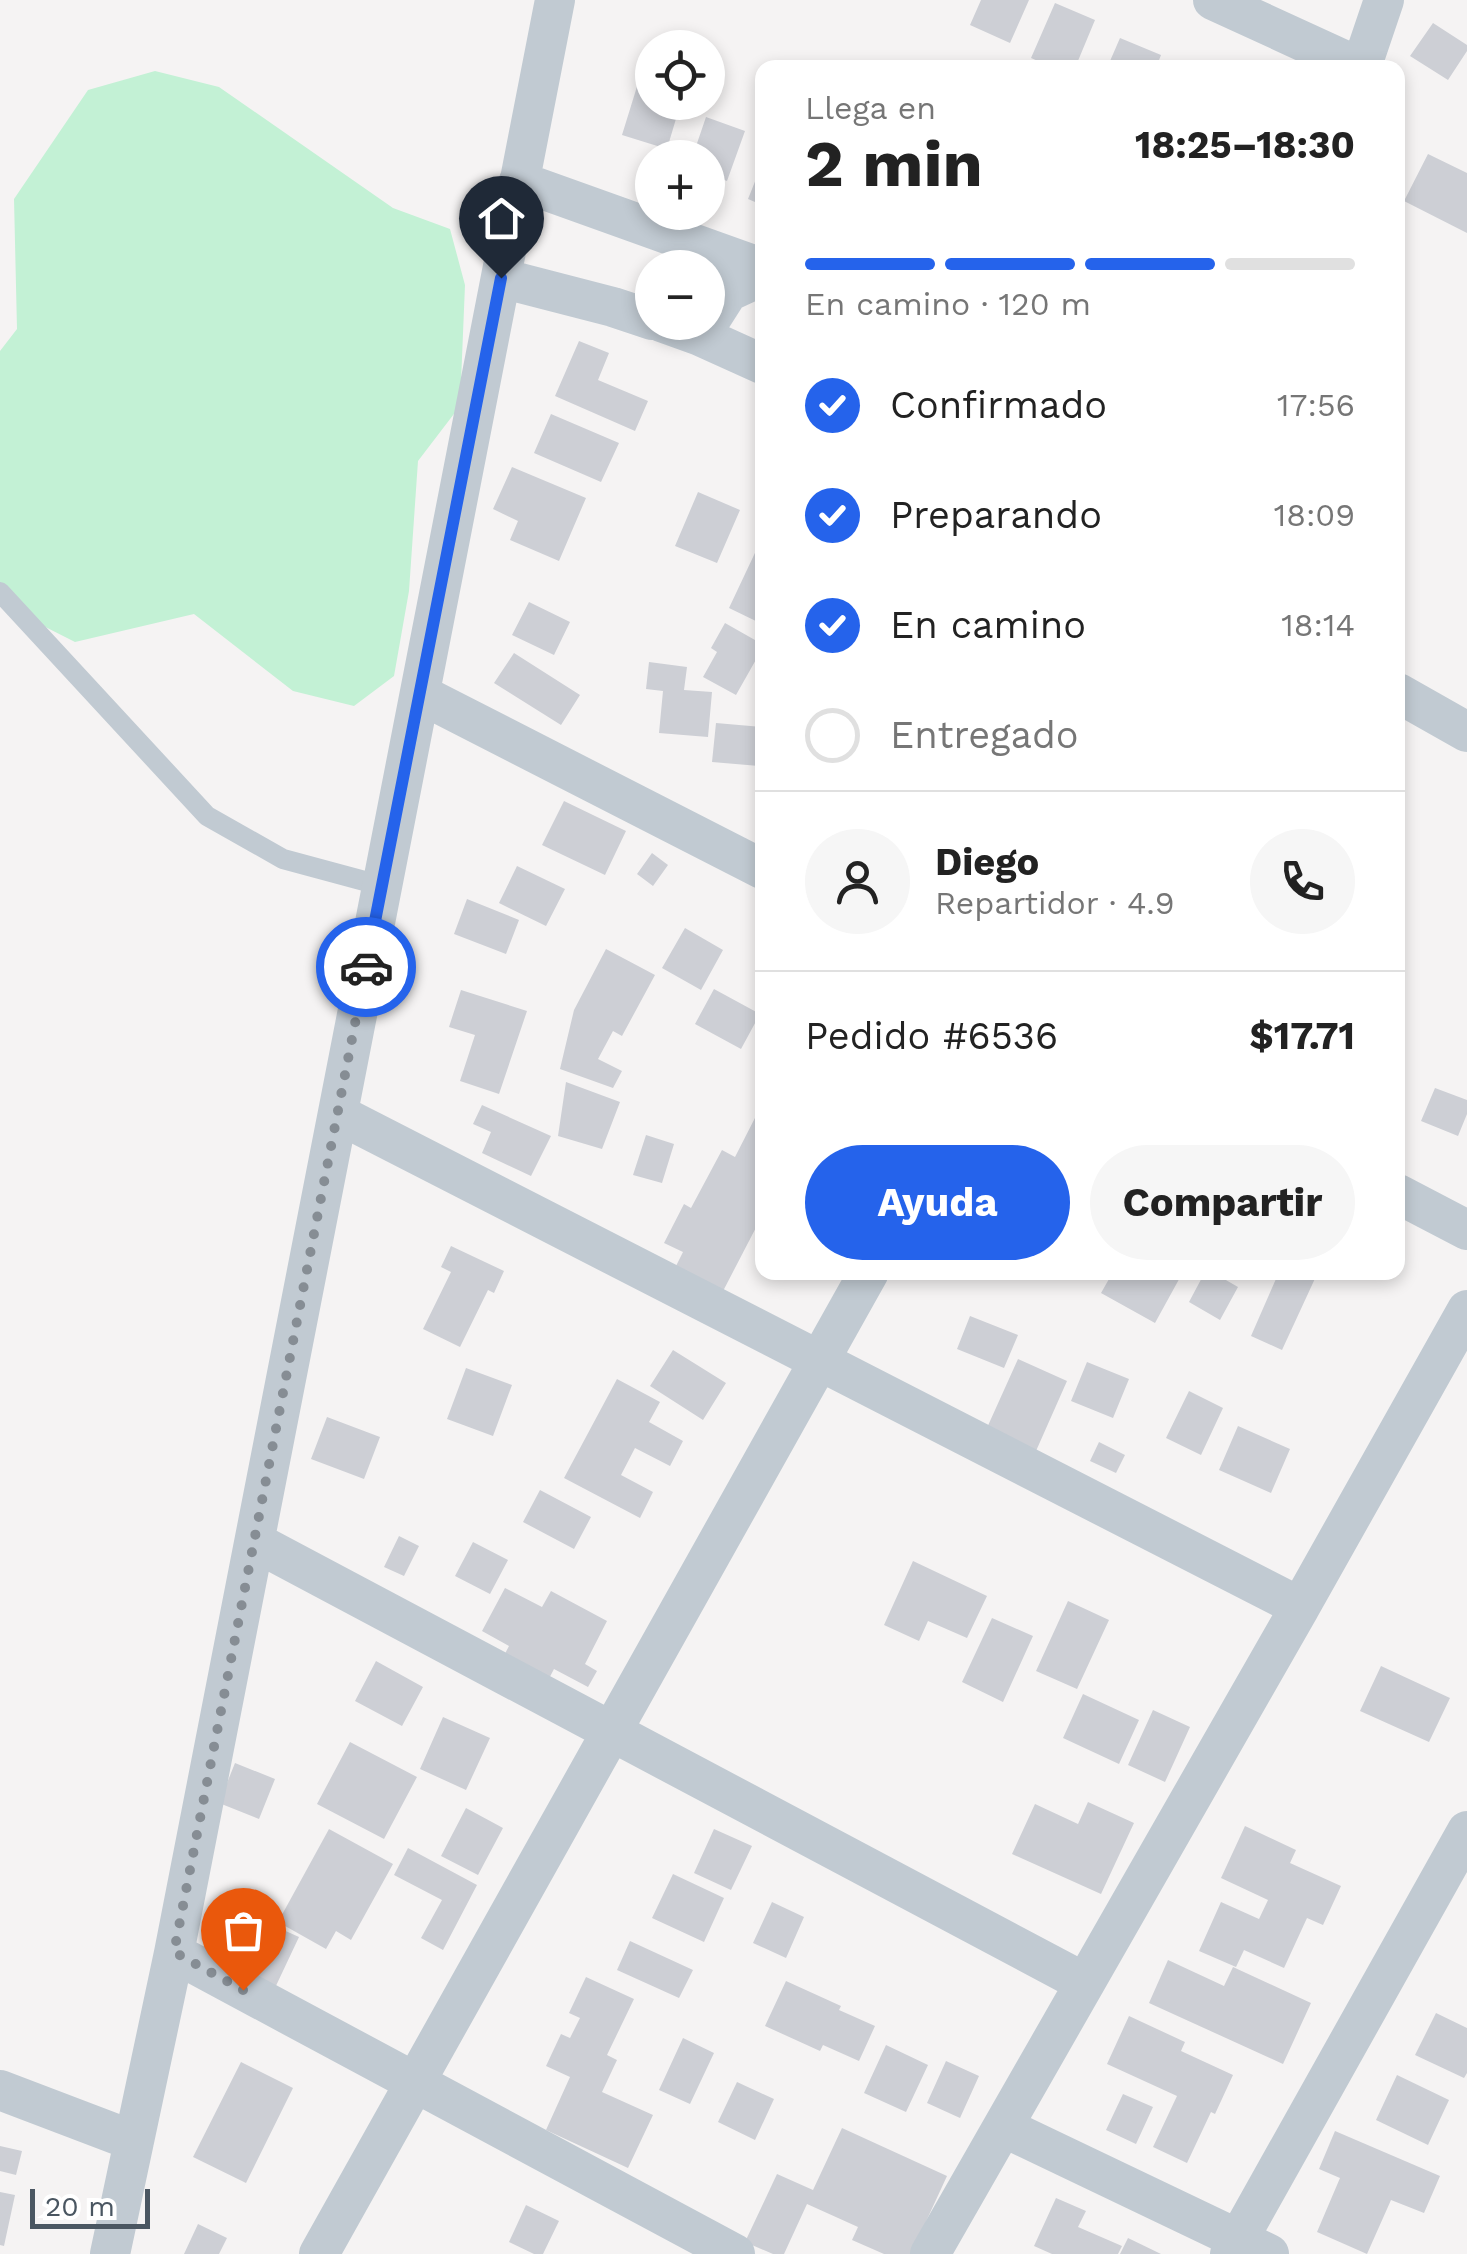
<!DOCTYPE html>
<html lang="es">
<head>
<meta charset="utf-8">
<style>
	:root { --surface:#fff; --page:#f6f6f6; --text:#222; --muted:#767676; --line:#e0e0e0; --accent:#2563eb }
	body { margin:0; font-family:"Work Sans",sans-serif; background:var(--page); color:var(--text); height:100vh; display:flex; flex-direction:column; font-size:38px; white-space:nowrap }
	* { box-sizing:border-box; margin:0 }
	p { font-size:32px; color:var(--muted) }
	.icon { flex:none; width:55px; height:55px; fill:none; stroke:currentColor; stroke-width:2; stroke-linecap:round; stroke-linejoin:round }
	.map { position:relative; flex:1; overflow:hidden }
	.details { position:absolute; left:755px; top:60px; width:650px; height:1220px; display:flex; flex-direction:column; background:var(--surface); border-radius:20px; box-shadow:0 5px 15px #0003 }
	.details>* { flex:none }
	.controls { position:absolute; left:635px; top:30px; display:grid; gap:20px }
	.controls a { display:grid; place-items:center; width:90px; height:90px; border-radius:50%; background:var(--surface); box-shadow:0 5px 15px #0003; font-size:50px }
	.scale { position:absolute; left:30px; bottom:25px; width:120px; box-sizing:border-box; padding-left:10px; border:5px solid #4a5661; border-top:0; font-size:28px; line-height:35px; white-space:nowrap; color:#4a5661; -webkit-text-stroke:8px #fff; paint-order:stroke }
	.pin { position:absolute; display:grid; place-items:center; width:85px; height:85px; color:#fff; margin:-102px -42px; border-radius:50% 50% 50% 0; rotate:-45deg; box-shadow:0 0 10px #0007 }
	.pin .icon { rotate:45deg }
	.courier { position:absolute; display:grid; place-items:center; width:100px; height:100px; margin:-50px; border:8px solid #2563eb; border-radius:50%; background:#fff; color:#222; box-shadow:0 2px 12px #0007 }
	.head em { font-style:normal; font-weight:700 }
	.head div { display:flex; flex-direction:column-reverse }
	.head { display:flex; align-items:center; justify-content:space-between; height:170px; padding:0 50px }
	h1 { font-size:65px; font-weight:700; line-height:75px }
	.bar { display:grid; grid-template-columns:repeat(4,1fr); gap:15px 10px; align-content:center; height:120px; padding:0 50px }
	.bar i { height:12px; border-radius:8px; background:var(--line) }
	.bar .on { background:var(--accent) }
	.bar p { grid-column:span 4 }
	.line { display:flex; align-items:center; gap:25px; padding:0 50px; border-top:2px solid var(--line) }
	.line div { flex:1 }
	.round { display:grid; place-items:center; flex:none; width:105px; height:105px; border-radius:52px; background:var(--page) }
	ol { padding:0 50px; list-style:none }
	li { display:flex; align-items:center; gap:30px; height:110px }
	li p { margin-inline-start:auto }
	li .icon { padding:10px; border-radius:50%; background:var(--accent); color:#fff; stroke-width:4 }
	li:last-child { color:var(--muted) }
	li i { width:55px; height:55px; border:5px solid var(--line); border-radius:50% }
	.cta { display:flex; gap:20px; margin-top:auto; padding:20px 50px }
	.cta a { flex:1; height:115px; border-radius:60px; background:var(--accent); color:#fff; font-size:40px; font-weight:700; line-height:115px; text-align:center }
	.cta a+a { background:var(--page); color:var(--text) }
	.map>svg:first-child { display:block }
</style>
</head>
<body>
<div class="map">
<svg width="1467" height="2254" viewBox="0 0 1467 2254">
	<rect width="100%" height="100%" fill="#f5f3f3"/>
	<path fill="#c3f1d5" d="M155,71L219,87L393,208L450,229L465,285L460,406L418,461L409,591L394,676L354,706L293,691L194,614L75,642L0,604V351L17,329L14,199L88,90Z"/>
	<path fill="#cdcfd5" d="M981,0H1029L1010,43L970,25Z
		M1055,3L1095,20L1075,68H1054L1031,58Z
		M1433,23L1467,45V51L1448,80L1410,56Z
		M1120,38L1161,55L1156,68H1107Z
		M639,80L652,84V102H681L667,149L622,135Z
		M706,117L745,131L727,181L708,174V158H692Z
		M1428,154L1467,173V233L1404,201Z
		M762,164V205L748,199Z
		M579,341L609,353L598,380L648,401L635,431L555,396Z
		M551,414L619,443L601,482L534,453Z
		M512,467L586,498L559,561L510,540L518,521L493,509Z
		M698,492L740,510L717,563L675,546Z
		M762,538V624L729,608Z
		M529,602L570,622L554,655L512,635Z
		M725,623L762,644V649L736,695L703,677L717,652L711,648Z
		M514,653L580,695L561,725L494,683Z
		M649,662L687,667L684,690L712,692L708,737L659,733L663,691L646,689Z
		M716,723L762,727L759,766L712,762Z
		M564,801L626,831L605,875L542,845Z
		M652,853L668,865L653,886L637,874Z
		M517,866L565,889L546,926L499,903Z
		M467,899L519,920L506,954L454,934Z
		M685,928L723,950L701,990L662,968Z
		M606,949L655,975L622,1036L613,1031L598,1059L622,1071L613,1088L560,1069L574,1010Z
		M714,989L760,1014L741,1049L695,1024Z
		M461,990L527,1011L499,1094L460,1081L475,1035L449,1027Z
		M566,1082L620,1102L602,1149L558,1136Z
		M1435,1088L1467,1100V1114L1458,1136L1421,1121Z
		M482,1105L551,1136L531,1176L482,1153L491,1132L473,1124Z
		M758,1112L762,1114V1216L721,1295L674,1270L683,1252L664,1243L684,1204L691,1208L722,1150L735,1157Z
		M646,1135L674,1144L662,1183L633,1175Z
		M451,1246L504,1271L494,1293L488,1290L460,1347L423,1329L451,1272L441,1267Z
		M1113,1272H1183L1155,1323L1101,1293Z
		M1205,1272H1212L1238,1287L1220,1320L1189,1302Z
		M1279,1272H1318L1282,1350L1251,1336Z
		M970,1316L1018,1335L1004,1368L957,1349Z
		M673,1350L726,1383L703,1420L650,1386Z
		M1018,1359L1067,1381L1036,1451L986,1430Z
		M1087,1362L1129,1379L1113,1418L1071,1401Z
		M466,1368L512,1385L493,1436L447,1419Z
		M617,1379L660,1402L649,1422L683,1441L670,1466L635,1448L621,1475L653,1492L640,1518L564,1478Z
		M1189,1391L1223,1408L1201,1455L1166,1438Z
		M327,1417L380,1437L364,1479L311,1459Z
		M1238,1426L1290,1449L1271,1493L1219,1470Z
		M1099,1442L1125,1455L1116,1473L1090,1461Z
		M540,1490L591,1517L574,1549L523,1522Z
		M399,1536L419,1546L404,1576L384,1567Z
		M473,1542L508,1560L490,1594L455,1576Z
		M913,1561L987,1596L967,1638L928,1621L919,1641L884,1625Z
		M505,1588L542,1607L551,1591L607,1621L585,1664L597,1671L588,1687L554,1669L543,1690L498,1667L509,1646L482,1631Z
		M1068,1601L1109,1620L1077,1689L1036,1671Z
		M992,1618L1033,1636L1003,1702L962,1682Z
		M376,1661L423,1687L402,1726L355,1701Z
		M1381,1666L1450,1698L1429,1742L1360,1711Z
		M1083,1694L1139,1720L1119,1764L1063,1738Z
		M1153,1710L1190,1727L1165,1782L1128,1765Z
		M443,1717L490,1738L466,1790L420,1769Z
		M350,1742L417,1777L384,1839L317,1804Z
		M235,1763L275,1779L259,1819L219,1803Z
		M1088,1802L1134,1823L1101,1894L1012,1854L1035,1804L1078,1824Z
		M466,1808L503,1828L478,1875L441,1856Z
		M1245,1826L1296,1850L1290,1863L1341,1886L1323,1925L1307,1918L1284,1968L1244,1950L1236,1967L1199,1951L1221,1902L1259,1919L1268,1900L1221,1878Z
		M329,1829L393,1864L351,1940L336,1931L326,1949L278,1922Z
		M714,1829L752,1846L731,1890L694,1873Z
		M408,1848L477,1885L443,1950L421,1938L442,1900L394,1875Z
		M673,1874L724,1898L704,1942L652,1918Z
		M772,1902L804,1917L786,1958L753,1943Z
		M226,1904L299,1937L274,1990L202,1957Z
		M630,1941L693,1970L679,1998L617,1970Z
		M1168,1960L1224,1986L1233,1967L1311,2003L1283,2064L1149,2003Z
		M586,1977L634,1999L607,2055L617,2060L602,2092L653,2115L628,2168L546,2130L570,2077L546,2066L561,2034L570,2038L580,2018L569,2013Z
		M786,1981L841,2006L839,2010L875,2026L859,2061L823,2045L820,2051L765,2026Z
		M1436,2013L1467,2028V2073L1464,2078L1415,2055Z
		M1129,2016L1185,2042L1181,2051L1233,2075L1215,2114L1211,2112L1187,2163L1153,2147L1177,2096L1107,2064Z
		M683,2038L714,2053L690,2104L659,2090Z
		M886,2045L928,2065L906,2112L864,2093Z
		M946,2061L979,2076L960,2118L927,2103Z
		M241,2062L293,2088L246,2183L193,2157Z
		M1397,2075L1449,2100L1428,2145L1376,2120Z
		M737,2082L774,2099L755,2140L718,2122Z
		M1123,2094L1153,2107L1136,2144L1106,2130Z
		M842,2128L947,2176L911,2254H884L852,2240L858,2227L807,2204L784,2254H773L745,2242L777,2174L813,2190Z
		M1335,2131L1440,2176L1424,2213L1391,2200L1367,2254L1317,2232L1340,2178L1319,2169Z
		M0,2146L22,2151L16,2175L0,2171Z
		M0,2192L15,2195L4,2246L0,2245Z
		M1056,2198L1086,2211L1078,2227L1122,2246L1118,2254H1052L1034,2246Z
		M526,2205L559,2221L543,2254H534L509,2242Z
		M198,2224L227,2238L219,2254H184Z
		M1128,2238L1161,2254H1120Z"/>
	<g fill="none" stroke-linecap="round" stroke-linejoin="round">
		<path stroke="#c1cad2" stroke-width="20" d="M0,592L207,816L283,859L383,886"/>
		<path stroke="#c1cad2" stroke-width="40" d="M1213,0L1361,68L1384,0
			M519,181L762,268
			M501,278L613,307L652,320
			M661,322L700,336L762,364
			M700,336L728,292L762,276
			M1398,693L1467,732
			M420,694L762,869
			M338,1114L1300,1607L930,2254
			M1398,1194L1467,1230
			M255,1542L1085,1983
			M1300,1607L1467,1310
			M174,1953L735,2254
			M0,2090L134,2141
			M1003,2127L1269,2254
			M110,2254L174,1953L555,0
			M319,2254L869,1272
			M1230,2254L1467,1831"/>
	</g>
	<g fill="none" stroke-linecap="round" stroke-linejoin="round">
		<path stroke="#868d94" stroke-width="10" stroke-dasharray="0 18" d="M243,1990L174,1952L366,967"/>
		<path stroke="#2563eb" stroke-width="12" d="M366,967L501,278"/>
	</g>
</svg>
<div class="controls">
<a><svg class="icon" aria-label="locate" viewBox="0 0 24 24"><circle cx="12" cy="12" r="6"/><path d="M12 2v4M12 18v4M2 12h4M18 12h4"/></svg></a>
<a>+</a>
<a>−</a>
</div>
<div class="scale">20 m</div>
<div class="pin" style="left:243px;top:1990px;background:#ea580c"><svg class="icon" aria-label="bag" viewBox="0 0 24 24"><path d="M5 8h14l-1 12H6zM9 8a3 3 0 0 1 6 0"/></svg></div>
<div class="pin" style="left:501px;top:278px;background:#1f2937"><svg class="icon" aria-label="home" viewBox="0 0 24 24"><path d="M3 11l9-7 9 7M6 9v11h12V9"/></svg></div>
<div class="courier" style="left:366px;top:967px"><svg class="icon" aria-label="car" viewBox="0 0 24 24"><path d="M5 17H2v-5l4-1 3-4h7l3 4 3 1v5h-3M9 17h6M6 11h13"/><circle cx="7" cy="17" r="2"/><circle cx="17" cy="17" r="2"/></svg></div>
<section class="details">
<div class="head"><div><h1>2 min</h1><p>Llega en</p></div><em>18:25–18:30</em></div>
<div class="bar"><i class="on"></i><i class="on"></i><i class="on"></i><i></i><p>En camino · 120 m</p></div>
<ol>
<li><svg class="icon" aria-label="check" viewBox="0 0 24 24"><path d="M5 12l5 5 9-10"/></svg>Confirmado<p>17:56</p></li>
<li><svg class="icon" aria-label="check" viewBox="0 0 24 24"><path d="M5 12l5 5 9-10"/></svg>Preparando<p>18:09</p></li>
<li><svg class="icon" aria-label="check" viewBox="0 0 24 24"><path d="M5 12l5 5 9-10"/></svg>En camino<p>18:14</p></li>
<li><i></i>Entregado</li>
</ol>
<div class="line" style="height:180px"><a class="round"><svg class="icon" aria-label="person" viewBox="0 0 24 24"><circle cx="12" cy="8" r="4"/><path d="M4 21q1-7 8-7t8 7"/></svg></a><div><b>Diego</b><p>Repartidor · 4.9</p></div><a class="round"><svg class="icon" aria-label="phone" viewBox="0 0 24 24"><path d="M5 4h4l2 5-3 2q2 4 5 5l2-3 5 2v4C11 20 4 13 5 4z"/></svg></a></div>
<div class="line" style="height:130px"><div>Pedido #6536</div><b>$17.71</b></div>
<div class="cta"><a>Ayuda</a><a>Compartir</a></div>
</section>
</div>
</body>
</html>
